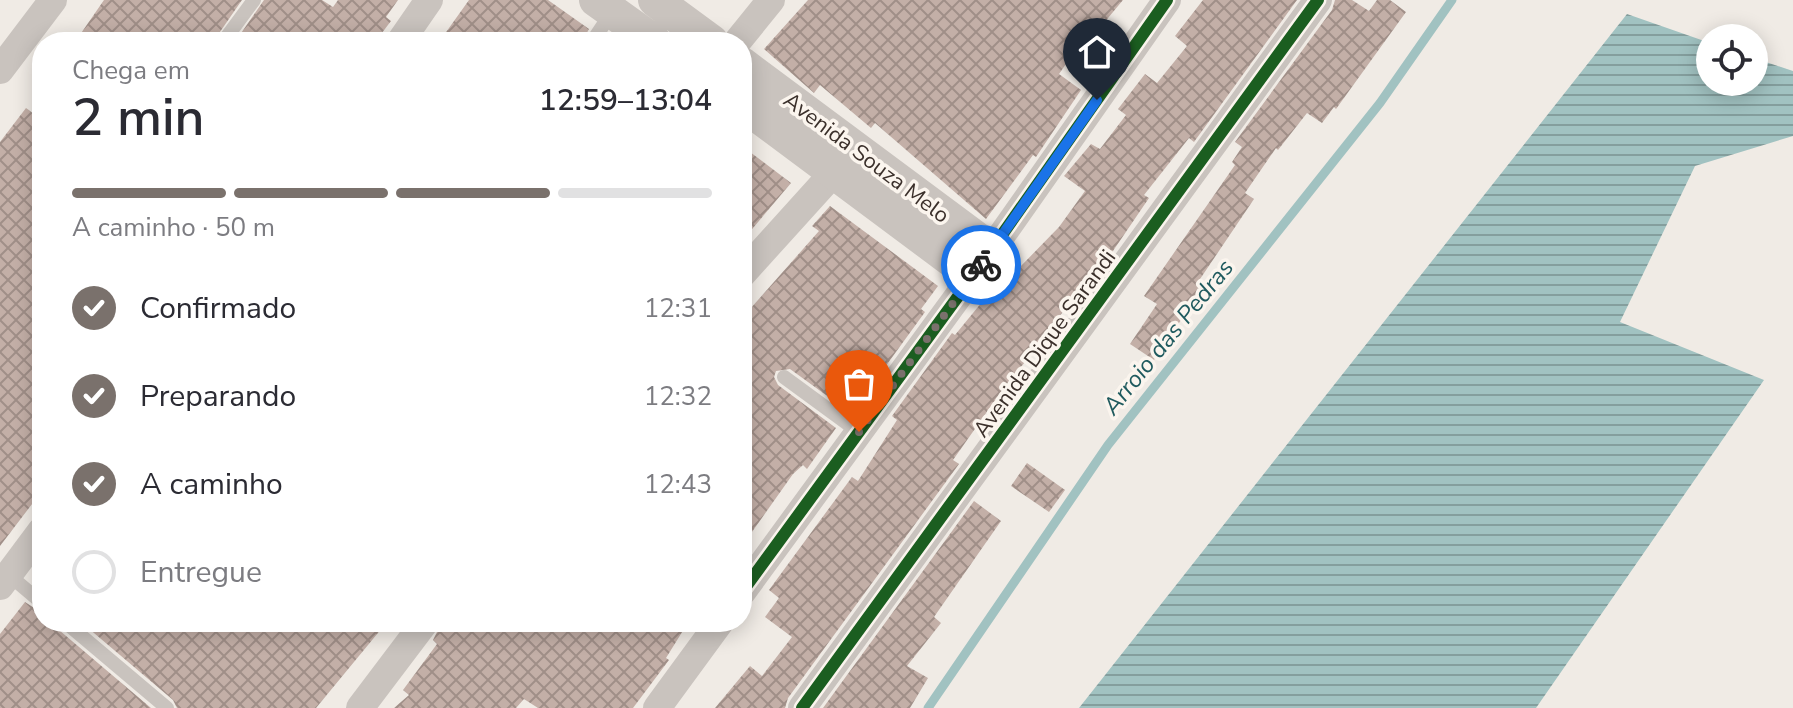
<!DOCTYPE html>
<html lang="pt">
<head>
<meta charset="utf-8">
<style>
	:root { --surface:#fff; --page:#f2f2f3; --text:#2b2b33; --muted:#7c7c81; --line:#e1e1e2; --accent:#7a716c }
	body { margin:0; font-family:"Nunito Sans",sans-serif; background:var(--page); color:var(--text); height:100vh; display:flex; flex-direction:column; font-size:30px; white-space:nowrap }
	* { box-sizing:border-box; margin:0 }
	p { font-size:26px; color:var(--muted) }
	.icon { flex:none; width:44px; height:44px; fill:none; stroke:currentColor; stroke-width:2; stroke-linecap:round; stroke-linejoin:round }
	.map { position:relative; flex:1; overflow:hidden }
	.drawer { position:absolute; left:32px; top:32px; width:720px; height:600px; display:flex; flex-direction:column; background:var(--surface); border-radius:32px; box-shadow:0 4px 20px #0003 }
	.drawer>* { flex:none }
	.buttons { position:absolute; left:1696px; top:24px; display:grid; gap:16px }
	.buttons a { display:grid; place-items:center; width:72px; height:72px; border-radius:50%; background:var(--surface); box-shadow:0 4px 20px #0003; font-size:40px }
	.pin { position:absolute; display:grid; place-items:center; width:68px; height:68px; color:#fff; margin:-82px -34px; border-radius:50% 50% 50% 0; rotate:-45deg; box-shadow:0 0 8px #0007 }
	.pin .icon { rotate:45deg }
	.courier { position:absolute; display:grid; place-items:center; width:80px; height:80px; margin:-40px; border:6px solid #1a73e8; border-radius:50%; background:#fff; color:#222; box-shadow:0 2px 10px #0007 }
	.summary em { font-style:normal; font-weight:600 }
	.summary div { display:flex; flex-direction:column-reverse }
	.summary { display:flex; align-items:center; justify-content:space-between; height:136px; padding:0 40px }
	h1 { font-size:52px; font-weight:600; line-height:60px }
	.bar { display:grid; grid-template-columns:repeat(4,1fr); gap:12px 8px; align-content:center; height:96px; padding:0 40px }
	.bar i { height:10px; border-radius:6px; background:var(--line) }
	.bar .selected { background:var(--accent) }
	.bar p { grid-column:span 4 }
	ol { padding:0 40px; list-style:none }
	li { display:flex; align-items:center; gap:24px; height:88px }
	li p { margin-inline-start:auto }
	li .icon { padding:8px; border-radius:50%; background:var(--accent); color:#fff; stroke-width:4 }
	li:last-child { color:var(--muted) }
	li i { width:44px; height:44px; border:4px solid var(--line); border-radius:50% }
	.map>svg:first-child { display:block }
</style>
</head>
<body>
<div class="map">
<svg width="1793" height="708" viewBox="0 0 1793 708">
	<defs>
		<pattern id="water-rules" width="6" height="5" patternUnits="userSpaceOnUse" patternTransform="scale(2)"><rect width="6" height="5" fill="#a1c2c1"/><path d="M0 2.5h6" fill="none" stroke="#849e9d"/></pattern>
		<pattern id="building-cross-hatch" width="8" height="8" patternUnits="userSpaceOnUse" patternTransform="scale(2)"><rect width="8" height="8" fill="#c3afa7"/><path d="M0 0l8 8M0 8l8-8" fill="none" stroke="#a08f88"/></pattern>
	</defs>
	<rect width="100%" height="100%" fill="#f0ebe5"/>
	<path fill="url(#water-rules)" d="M1627,14L1710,43V82H1754V58L1793,71V136L1695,166L1620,322L1764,380L1536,708H1079Z"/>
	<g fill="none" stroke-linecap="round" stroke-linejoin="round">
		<path stroke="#a1c2c1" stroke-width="9" d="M928,708L1108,445L1380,103L1452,0"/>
	</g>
	<path fill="url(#building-cross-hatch)" d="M104,0H242L213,42H75Z
		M264,0H322L333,7L338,0H398L386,17L391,21L375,42H235Z
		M469,0H548L589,29L582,42H439Z
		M808,0H1123L1098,30L1093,25L1059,74L1081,90L1036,157L1033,155L986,219L875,123L871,128L820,85L814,93L764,49Z
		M1203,0H1297L1194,142L1189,138L1144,195L1149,198L1098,273L1079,288L1047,335L1003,389L953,460L959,464L788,698L785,708H715L750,666L762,676L792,637L765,617L779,598L769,590L852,477L858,481L897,420L892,416L952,333L955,335L991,291L989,288L999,269L1009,259L1020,267L1059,227L1085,191L1064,176L1091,144L1100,149L1126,115L1118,109L1145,74L1157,83L1187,46L1175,36Z
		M1335,0H1352L1369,11L1377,0H1390L1406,12L1336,109L1334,107L1322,123L1307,113L1278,150L1276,148L1245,193L1254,199L1196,285L1202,289L1154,360L1130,344L1157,304L1144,296L1235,165L1232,162L1242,147L1235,142L1332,10Z
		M26,108L42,120V491L0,546V142Z
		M742,146L791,183L742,241Z
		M830,206L938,286L921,309L925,312L864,396L861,393L848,411L790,369L776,371L774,377L778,385L836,428L807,469L803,465L793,474L742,546V318L819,231L812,226Z
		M1027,463L1065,490L1049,512L1011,486Z
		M974,501L1001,521L934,617L941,623L907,666L928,678L910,708H823Z
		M25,602L42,613V622H55L59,630L151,708H0V634Z
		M81,622H387L316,708H177L173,700Z
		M442,622H670L684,629L666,658L669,660L633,708H538L524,699L516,708H394L409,695L403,690L437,644L433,640Z"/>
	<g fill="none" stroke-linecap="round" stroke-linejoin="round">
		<path stroke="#c9c3be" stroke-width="14" d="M223,42L254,0
			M592,42L612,12
			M784,377L859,432
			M9,575L42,603
			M65,622L167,708"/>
		<path stroke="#c9c3be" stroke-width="28" d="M400,42L429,0
			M737,42L771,0
			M0,70L53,0
			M742,274L846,159
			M0,586L42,530
			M742,592L973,276L1167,0
			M360,708L425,622
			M657,708L720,622
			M802,708L1318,0"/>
		<path stroke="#c9c3be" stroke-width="34" d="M596,0L655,42
			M655,0L712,42
			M742,64L992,250
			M742,104L973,276"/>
		<defs>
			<path id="cycleway" d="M742,592L973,276L1167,0
				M802,708L1318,0"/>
		</defs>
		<use href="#cycleway" stroke="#fbf5ee" stroke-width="17"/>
		<use href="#cycleway" stroke="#1b5e20" stroke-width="12"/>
	</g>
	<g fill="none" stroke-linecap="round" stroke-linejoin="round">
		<path stroke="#7a716c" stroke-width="8" stroke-dasharray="0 14.4" d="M859,432L981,265"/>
		<path stroke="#1a73e8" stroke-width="10" d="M981,265L1097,100"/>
	</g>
	<g text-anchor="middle" stroke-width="7" stroke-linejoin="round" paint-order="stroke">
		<g font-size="22" fill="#3b302b" stroke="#fbf5ee">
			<text transform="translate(867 157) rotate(37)" y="8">Avenida Souza Melo</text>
			<text transform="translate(1044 343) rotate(-54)" y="8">Avenida Dique Sarandi</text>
		</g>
		<g font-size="24" font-style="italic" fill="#1f5a5e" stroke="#fbf5ee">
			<text transform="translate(1168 337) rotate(-51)" y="8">Arroio das Pedras</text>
		</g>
	</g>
</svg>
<div class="buttons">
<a><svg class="icon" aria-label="locate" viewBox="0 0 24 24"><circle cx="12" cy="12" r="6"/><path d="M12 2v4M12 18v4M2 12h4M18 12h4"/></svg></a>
</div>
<div class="pin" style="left:859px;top:432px;background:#ea580c"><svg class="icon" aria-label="bag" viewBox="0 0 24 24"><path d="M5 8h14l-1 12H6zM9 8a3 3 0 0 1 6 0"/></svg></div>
<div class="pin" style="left:1097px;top:100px;background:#1f2937"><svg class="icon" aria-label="home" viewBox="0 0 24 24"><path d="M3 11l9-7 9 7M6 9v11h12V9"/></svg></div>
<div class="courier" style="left:981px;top:265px"><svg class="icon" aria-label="bike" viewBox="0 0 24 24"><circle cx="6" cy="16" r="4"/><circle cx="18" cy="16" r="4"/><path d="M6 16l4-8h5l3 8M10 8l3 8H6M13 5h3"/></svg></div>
<section class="drawer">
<div class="summary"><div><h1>2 min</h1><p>Chega em</p></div><em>12:59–13:04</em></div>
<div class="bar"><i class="selected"></i><i class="selected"></i><i class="selected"></i><i></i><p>A caminho · 50 m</p></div>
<ol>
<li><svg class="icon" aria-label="check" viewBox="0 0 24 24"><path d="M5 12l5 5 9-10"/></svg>Confirmado<p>12:31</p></li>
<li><svg class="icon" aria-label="check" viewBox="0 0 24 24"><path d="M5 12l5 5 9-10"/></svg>Preparando<p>12:32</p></li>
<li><svg class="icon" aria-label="check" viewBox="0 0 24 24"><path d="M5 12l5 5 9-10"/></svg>A caminho<p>12:43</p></li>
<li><i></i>Entregue</li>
</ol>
</section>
</div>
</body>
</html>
